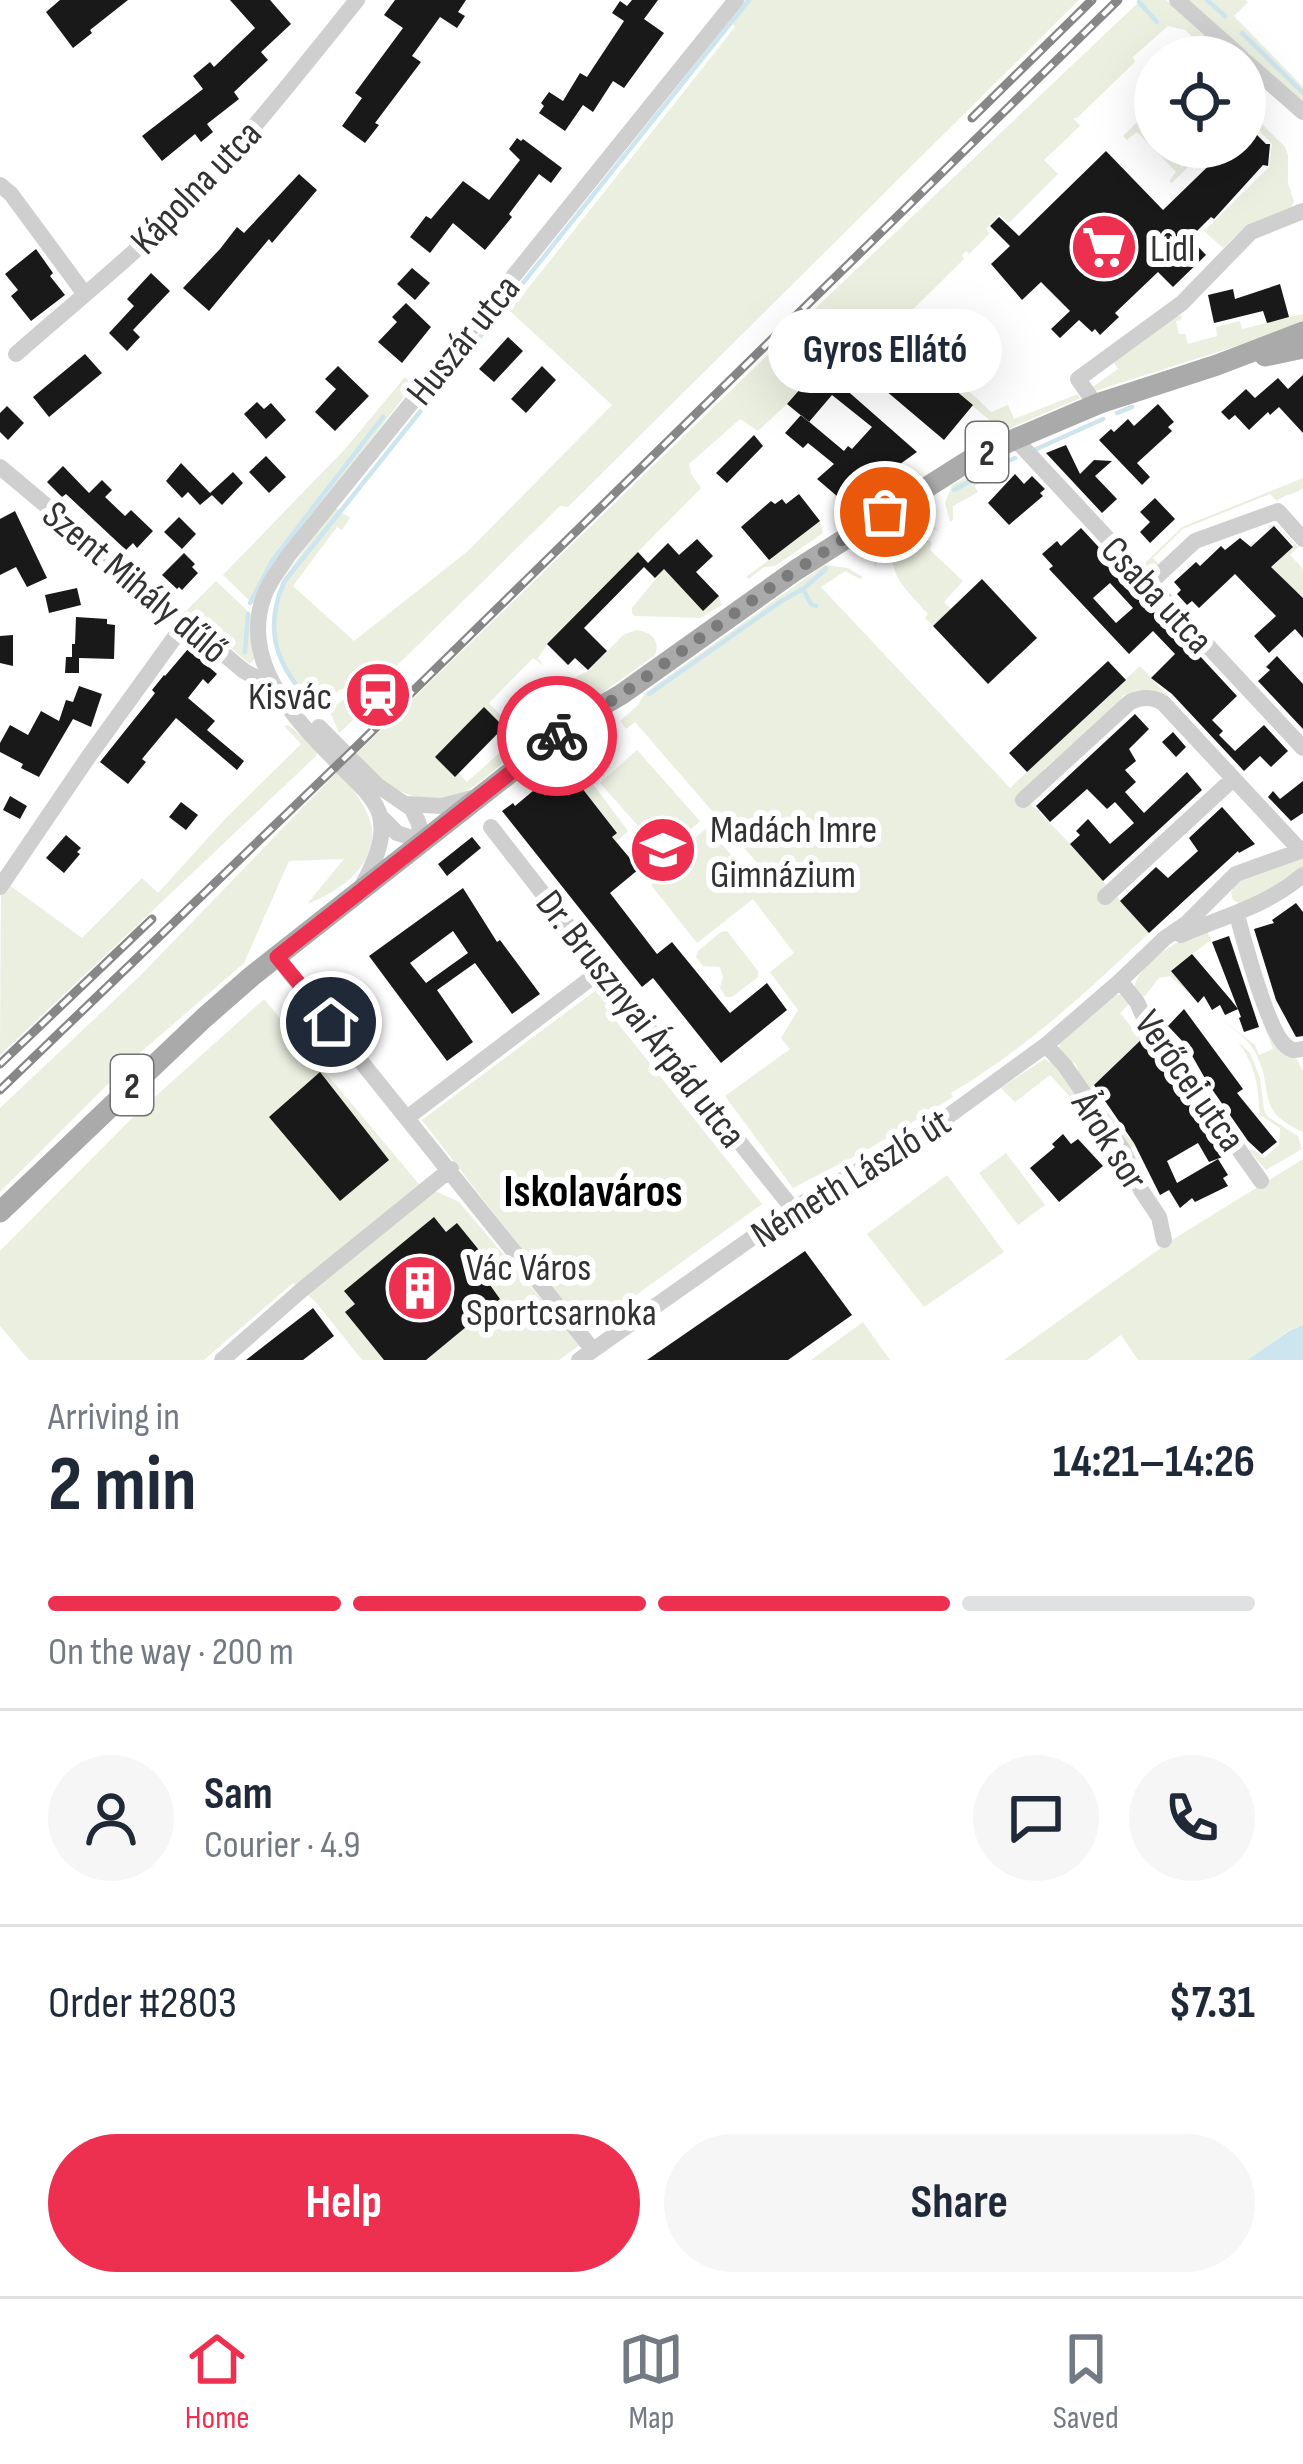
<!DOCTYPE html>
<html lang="en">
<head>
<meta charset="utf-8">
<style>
	:root { --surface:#fff; --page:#f6f6f7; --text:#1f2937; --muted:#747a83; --line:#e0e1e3; --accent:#ed3050 }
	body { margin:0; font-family:"Sofia Sans Condensed",sans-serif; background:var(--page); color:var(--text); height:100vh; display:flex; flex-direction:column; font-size:45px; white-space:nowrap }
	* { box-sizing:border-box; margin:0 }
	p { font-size:39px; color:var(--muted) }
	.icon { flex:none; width:66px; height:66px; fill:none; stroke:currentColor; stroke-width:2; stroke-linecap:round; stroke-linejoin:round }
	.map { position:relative; height:1360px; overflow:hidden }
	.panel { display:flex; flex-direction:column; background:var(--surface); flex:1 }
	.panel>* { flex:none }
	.controls { position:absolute; left:1134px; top:36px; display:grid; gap:24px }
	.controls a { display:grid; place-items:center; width:132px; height:132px; border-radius:50%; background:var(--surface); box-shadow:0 12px 48px #0002; font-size:60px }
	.pin { position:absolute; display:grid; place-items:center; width:102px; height:102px; color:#fff; margin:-51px; border:6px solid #fff; border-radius:50%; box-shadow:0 3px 12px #0007 }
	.courier { position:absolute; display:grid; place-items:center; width:120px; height:120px; margin:-60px; border:9px solid #ed3050; border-radius:50%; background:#fff; color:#222; box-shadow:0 3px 15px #0007 }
	.bubble { position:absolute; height:84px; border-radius:42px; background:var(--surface); box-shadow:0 12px 48px #0002; font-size:39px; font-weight:700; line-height:84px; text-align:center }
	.head em { font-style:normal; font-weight:700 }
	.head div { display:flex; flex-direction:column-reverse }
	.head { display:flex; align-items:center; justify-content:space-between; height:204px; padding:0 48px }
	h1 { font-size:78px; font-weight:700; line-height:90px }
	.bar { display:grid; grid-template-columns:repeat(4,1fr); gap:18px 12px; align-content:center; height:144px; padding:0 48px }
	.bar i { height:15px; border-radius:9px; background:var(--line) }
	.bar .selected { background:var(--accent) }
	.bar p { grid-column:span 4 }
	.line { display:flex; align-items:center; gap:30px; padding:0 48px; border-top:3px solid var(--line) }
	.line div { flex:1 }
	.round { display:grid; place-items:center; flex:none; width:126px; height:126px; border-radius:63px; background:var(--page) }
	.cta { display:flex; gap:24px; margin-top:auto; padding:24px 48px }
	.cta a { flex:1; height:138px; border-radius:72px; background:var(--accent); color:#fff; font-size:48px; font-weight:700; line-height:138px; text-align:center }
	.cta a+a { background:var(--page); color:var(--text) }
	.dock { display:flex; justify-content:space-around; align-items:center; height:168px; border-top:3px solid var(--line); background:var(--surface); font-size:33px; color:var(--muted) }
	.dock a { display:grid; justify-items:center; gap:6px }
	.dock .selected { color:var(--accent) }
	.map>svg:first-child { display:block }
</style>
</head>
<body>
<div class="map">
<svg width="1303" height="1360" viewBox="0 0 1303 1360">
	<rect width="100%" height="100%" fill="#fff"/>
	<path fill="#eaefe0" d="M736,0H1079L568,507L560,506L379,683L375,680L371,684L341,689L316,709L290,677L277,652L273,631L283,579L335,507L350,518L342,530L337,527L293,586L354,641L468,551L612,405L510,311L735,27L724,15Z
		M1141,0H1166L1207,37V51L1185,30L1168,26L1133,57L1135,62L1077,118H1073L1080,126L1044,160L1058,174L1009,223L999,215L986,229L990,233L969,254L966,251L962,255L964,259L898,324L991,412L1008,405L1014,419L1078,394L1080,398L987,438L983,436L994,424L865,316L787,404L758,431L740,419L689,464L691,474L701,488L549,642L538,658L544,666L533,658L489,703L507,722L504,727L435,757L454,776L458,773L467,782L506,747V732C514,738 514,748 511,756C496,768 481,783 465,792C425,813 379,786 357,753L822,302Z
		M1178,0H1246L1248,2L1234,16L1303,87V106Z
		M1147,112L1151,116L1142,125L1155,139V147H1163L1182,167L1190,160L1192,163L1172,183L1169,181L1176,172L1137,132L1127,140L1123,136Z
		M1259,121L1285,147L1288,155V183L1294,202L1291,207L1245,227L1223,248L1204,231L1269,167L1272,144L1255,126Z
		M1303,314V325L1095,391L1091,388L1118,369L1112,360L1172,317L1181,315L1182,319L1176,321L1179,334H1185L1188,344L1217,336L1216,327L1240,321L1242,329Z
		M405,377L414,384L312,516L256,607L223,575L345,449Z
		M986,467L991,477L974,486L978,492L953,506V520L950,522L945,503L952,485Z
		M1303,478V488C1295,495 1286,493 1277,501L1270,494L1183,529L1153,558L1160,566L1151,573L1141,567L1182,527Z
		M912,514L923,517L939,531L923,525L877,552L876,567L869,550L875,533L903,515Z
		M820,521L823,533L775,566L764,567L749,579L746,577Z
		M1267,525H1277L1298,547L1290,555L1303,569V596L1288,585L1249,545L1254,541L1275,562L1294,545L1276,525L1270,529Z
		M919,535L932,542L930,550L963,581L944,602L951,609L933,626L925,618L928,614C913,596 886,575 894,551L904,554Z
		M824,565L848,568L863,577L860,579L845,571L821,587L1010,788L1140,666L1204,735L1145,692L1123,695L1119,704L1044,769L1045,772L1019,797L1031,804L1070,844L1149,933C1087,992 1025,1049 951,1093L953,1097L872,1147L793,1188L725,1096L790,1049L781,1038L798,1010L770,972L794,953L753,899L697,943L651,885L670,867L667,861L707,828L751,877L758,872H765L635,722L626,729L620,721L638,705L645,693Z
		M664,569L703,610L719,596L722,605L700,618L635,616L632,613V608Z
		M216,581L254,617L257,656L250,664L209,630L184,613Z
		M636,630C650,632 661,639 655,655L538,739L527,736C520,724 520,715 528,704L542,717L562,698L554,688L588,671L623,635Z
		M373,695L376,699L339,733L329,710L346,698Z
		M288,725L318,750L316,756L0,1055L1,879L82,938L142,878L158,893L226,818L301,744L284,726Z
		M637,750L700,821L663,854L600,783Z
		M572,756L628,831L607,850L603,845L617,832L562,763Z
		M339,770C351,787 369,808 372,829C377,866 337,893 307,904L344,859L289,861L244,963L135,1057L0,1192V1108L140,976Z
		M1303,857V867L1274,890L1239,903L1233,900L1231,893L1236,882Z
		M727,931L758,971V977L732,997H726L720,988L723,977L720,967L703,966L696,957L698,951L721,932Z
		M1207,931L1211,940L1171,970L1190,994L1170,976L1159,978L1145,996H1140L1134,989C1138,961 1182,937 1207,931Z
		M599,988L608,990L614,997L604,1006L762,1204L585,1332L422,1120Z
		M1123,994L1131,1002L1120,1013L1134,1030L1142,1022L1148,1033L1089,1090L1130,1139L1165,1106L1163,1118L1131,1148L1140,1177L1075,1074L1078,1070L1076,1064C1064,1059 1060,1056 1059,1043L1116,995Z
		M264,999L418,1183L459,1202L580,1345L559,1360H362L315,1301L293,1283L204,1360H29L0,1326V1251L137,1113Z
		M1220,1018L1255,1045L1259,1055L1273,1049L1264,1025L1295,1056L1303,1071V1132C1253,1110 1276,1091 1255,1052C1248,1038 1231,1028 1220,1018Z
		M1238,1042L1250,1053L1260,1078L1264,1110L1268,1117L1298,1136L1302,1149L1266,1170L1249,1150H1254L1264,1158L1279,1145L1280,1128L1260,1115C1258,1086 1256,1066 1238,1042Z
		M1044,1059L1055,1064L1093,1116L1095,1124L1050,1075L1015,1102L1001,1088Z
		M1006,1153L1045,1205L1018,1225L979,1173Z
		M1303,1159V1325L1288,1331L1247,1360H1138L1121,1335L1087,1360H1004L1172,1240Z
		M947,1175L1004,1252L924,1307L867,1234Z
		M863,1322L890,1360H811Z"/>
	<path fill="#cce5ef" d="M1303,1325V1360H1247L1289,1331Z"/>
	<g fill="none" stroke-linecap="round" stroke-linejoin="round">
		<path stroke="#cce5ef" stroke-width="4.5" d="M1207,0L1225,16
			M1139,2L1157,22
			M1242,33L1303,93
			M1117,413L1132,407
			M1032,451L1103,419
			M1006,462L1015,458
			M954,490L988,471
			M803,589L811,604L816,606
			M250,603L272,561L383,417
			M245,652L248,614
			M649,694L783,600L803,589L826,569
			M316,709C280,670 261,635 284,582L749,0"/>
	</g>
	<path fill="#191919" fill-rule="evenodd" d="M60,0H128L90,30L92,33L73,48L46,12Z
		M230,0H270L291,24L261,52L268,60L234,92L239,99L207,124L213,132L201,142L195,134L162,161L142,136L203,89L193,76L210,62L214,67L255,28Z
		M395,0H466L458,12L465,16L457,28L440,17L412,56L421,62L375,123L379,125L365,143L342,126L362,98L355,93L403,28L384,15Z
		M632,0H658L644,19L664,33L624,88L613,81L593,112L583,105L565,131L539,113L544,106L541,103L549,92L563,101L580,73L587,77L624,21L612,13L620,1L627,6Z
		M1245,123L1266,144H1270L1268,166L1263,165L1214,219L1211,217L1190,238L1206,255L1173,287L1158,272L1115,313L1119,317L1100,335L1095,329L1092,332L1079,320L1060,338L1051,329L1070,311L1041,282L1022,300L991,264L1010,246L990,226L999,217L1019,236L1106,151L1163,210L1228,147H1245Z
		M517,138L521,141L523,139L562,168L551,183L539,174L509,214L512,217L485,250L453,223L430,253L410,237L426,216L431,219L463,181L489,200L520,160L509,149Z
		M299,174L317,190L272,243L269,239L209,311L183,288L220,249L237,227L244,233Z
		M36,249L53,273L50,276L65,295L31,321L11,296L18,290L5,274Z
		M412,268L430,283L415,300L397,284Z
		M151,273L170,291L133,330L140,337L127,351L109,333L134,306L127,299Z
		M1280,284L1289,317L1267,323L1263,311L1214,323L1208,295L1233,289L1235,299Z
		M406,303L431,327L402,363L378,342L397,322L392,317Z
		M865,315L973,405L944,440L859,368L843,387L917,452L845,503L817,479L834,464L808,443L803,448L785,433L801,415L844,451L848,446L852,449L872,427L832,395L809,422L787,404Z
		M508,337L523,351L494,382L479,369Z
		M85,354L102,373L49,417L33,397Z
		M338,366L369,396L335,431L315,412L336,389L325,379Z
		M542,366L556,380L526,413L511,399Z
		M1303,375V433L1279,407L1270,415L1268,412L1249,430L1235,415L1229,420L1221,412L1246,389L1255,398L1278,378L1288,389Z
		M257,402L264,409L271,403L286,420L266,439L244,414Z
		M1158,404L1174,422L1168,427L1172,431L1137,463L1150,477L1142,485L1099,440L1111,429L1114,432L1128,419L1134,426Z
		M7,406L24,423L8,440L0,432V413Z
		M754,435L763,446L727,483L716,473Z
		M1066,445L1080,474L1094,460L1112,461L1095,476L1117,499L1102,513L1046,453Z
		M266,456L286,477L269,493L249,472Z
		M181,463L212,495L200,505L188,492L182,498L166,481Z
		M63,466L89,493L102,480L112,490L105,497L125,516L131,510L153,531L137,548L133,543L126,550L66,494L62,497L47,482Z
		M233,472L243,483L222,505L210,493Z
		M1015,474L1024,484L1032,476L1045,489L1040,493L1043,496L1009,525L988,503Z
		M799,494L820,521L769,560L741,527L771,501L775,504L782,499L786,504Z
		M1155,498L1175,519L1150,543L1140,532L1150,522L1140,512Z
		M15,511L47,578L27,587L16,567L0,575V519Z
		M179,517L196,534L182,549L164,532Z
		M1274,526L1293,547L1271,567L1303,598V638L1295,629L1269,653L1254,636L1276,616L1235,574L1199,608L1192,601L1187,605L1177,594L1181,590L1174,582L1196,562L1200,566L1221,546L1225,550L1240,538L1251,547Z
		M1081,528L1237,696L1212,720L1223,731L1219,735L1235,751L1264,725L1288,751L1271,767L1260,756L1244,771L1172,694L1151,678L1175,654L1153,631L1129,654L1049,569L1053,566L1042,554L1057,541L1061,546ZM1110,583L1133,608L1116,623L1093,598Z
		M697,539L713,556L696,572L719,596L703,611L664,569L655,578L644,567L584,628L607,651L588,670L575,658L568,665L547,644L638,552L648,563L668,543L679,555Z
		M184,553L195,564L192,567L198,573L182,590L179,587L177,589L162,575Z
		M982,579L1037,638L988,684L933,626Z
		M77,588L81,605L49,613L45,595Z
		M76,617L107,619V624L115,625L114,659L79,658V673H65L66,657H72V644H75Z
		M13,635V666L0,663V636Z
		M188,649L217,674L208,684L203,679L188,698L215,721L207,730L244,761L237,770L176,718L142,759L146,762L128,784L100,762L152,697L155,693L152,690L164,675L165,676Z
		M1277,656L1303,684V729L1258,681L1270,670L1266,667Z
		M1108,661L1126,680L1027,772L1009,753Z
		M79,686L102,694L91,727L73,719L39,777L21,768L23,764L0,752V743L10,725L28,735L41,711L59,721L66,700L73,702Z
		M484,707L504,727L455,777L435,757Z
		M1135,714L1149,729L1129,749L1136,761L1125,770L1136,782L1125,792L1144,813L1187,772L1202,790L1103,881L1070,844L1080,835L1076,831L1088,819L1110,844L1134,823L1115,802L1107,809L1087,789L1050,822L1036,806Z
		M1173,732L1186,747L1176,757L1162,742Z
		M564,765L617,833L612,837L639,869L610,893L657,954L672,942L730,1013L767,983L787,1010L721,1063L653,978L642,987L502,811L513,803L515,806Z
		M1303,781V813L1291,821L1268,797L1273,791L1280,799Z
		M10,796L27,806L20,819L3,810Z
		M181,802L198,815L186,830L169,817Z
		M1222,807L1255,844L1239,853L1238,851L1149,933L1120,901L1156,867L1168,878L1198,851L1189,838Z
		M66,835L81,848L77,852L80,854L64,873L46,858Z
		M472,837L481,848L447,876L438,864Z
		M463,888L497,942L500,940L540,994L512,1014L475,963L437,990L473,1042L447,1061L369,956ZM453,931L468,953L426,983L410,963Z
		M1296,903L1303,912V1036L1296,1037L1276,1000L1254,929L1274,923L1272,920Z
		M1229,936L1259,1027L1244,1032L1239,1018L1241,1017L1212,942Z
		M1192,954L1231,1000L1238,1009L1225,1015L1220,1005L1212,1010L1204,996L1198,1003L1171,971Z
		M1184,1009L1243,1089L1237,1093L1277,1142L1262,1154L1248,1141L1207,1082L1186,1045L1168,1026Z
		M1144,1037L1165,1060L1225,1156L1209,1162L1198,1143L1167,1161L1177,1183L1218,1159L1228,1175L1223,1178L1228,1186L1195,1202L1192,1198L1180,1208L1169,1190L1160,1195L1134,1143L1094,1085Z
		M320,1072L389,1160L340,1201L269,1117Z
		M1063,1134L1071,1144L1078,1139L1103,1166L1059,1202L1030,1168L1055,1147L1052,1144Z
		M434,1217L446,1232L457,1223L500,1276L490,1285L500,1299L426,1360H384L345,1312L355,1304L344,1291Z
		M805,1251L852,1315L788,1360H647Z
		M313,1308L334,1336L303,1360H246Z"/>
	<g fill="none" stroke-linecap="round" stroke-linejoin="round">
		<path stroke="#cfcfcf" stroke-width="16" d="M1177,0L1241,57
			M1245,61L1303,112
			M0,185L11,194L84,293
			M16,354C60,315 106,278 149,238C226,166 291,82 357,0
			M1096,405L1078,379L1182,303L1251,232L1303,211
			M1015,439L1303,748
			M0,467L244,671L275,688
			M1149,584L1195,541L1278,511L1303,539
			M319,727L377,785L412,809L419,824L421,841L397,833L380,816
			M1023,800L1130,702C1142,697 1152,696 1163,703L1301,851
			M405,804L442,806L476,797
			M491,827L621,994L793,1209
			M362,886C373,865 386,840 380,816C375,796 353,779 340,765C297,721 239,664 264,596C269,581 280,569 288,556L736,0
			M0,887L89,756L185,623
			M1105,897L1233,779
			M1237,915C1244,941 1268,1030 1285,1045C1293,1052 1294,1050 1303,1049
			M1181,935C1224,916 1265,907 1303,875
			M277,957L593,1350
			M1120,981L1137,1002L1145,1020L1175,1052L1196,1089L1261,1181
			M1046,1045L1065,1066L1123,1150L1141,1190L1159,1217L1164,1240
			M408,1117L603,969
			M222,1360L304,1288L451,1169
			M579,1360L793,1209L936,1125L1046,1045L1120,981L1165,938L1187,923L1236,874L1303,850"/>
		<path stroke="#aaa" stroke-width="21" d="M1265,356L1303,348
			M0,1212L204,1018L252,976L576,721L622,694L796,570L970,460L1015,439L1100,403L1217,365L1303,332"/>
		<defs>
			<path id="rail" d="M972,118L1092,0
				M0,1064L152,919
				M0,1090L354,749L1118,0"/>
		</defs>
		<use href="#rail" stroke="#878787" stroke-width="9"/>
		<use href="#rail" stroke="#fff" stroke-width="4.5" stroke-dasharray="14" stroke-linecap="butt"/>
	</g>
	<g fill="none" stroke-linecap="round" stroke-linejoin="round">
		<path stroke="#7a7a7a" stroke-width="12" stroke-dasharray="0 21.6" d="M557,736L622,694L778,582L885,512"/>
		<path stroke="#ed3050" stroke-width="15" d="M331,1022L277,957L557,736"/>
	</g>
	<defs>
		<symbol id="supermarket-disc" viewBox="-11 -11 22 22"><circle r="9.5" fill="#ed3050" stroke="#fff"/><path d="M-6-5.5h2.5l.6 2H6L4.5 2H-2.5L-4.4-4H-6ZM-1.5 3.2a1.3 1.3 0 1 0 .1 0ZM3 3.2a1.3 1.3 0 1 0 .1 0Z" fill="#fff"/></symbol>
		<symbol id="station-disc" viewBox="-11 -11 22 22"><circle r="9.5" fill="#ed3050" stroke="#fff"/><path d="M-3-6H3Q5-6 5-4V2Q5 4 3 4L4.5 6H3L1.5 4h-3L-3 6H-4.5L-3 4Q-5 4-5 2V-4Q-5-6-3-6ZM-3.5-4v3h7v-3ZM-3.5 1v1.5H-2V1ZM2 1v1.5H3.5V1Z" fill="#fff"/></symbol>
		<symbol id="school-disc" viewBox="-11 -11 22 22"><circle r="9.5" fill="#ed3050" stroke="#fff"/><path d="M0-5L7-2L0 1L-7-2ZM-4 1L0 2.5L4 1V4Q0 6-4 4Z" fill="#fff"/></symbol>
		<symbol id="building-disc" viewBox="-11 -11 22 22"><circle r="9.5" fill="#ed3050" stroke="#fff"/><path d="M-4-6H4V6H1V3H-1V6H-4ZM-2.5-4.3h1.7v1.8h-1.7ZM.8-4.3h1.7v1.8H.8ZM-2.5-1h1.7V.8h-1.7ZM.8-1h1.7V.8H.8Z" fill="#fff"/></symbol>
	</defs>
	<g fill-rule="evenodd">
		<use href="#supermarket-disc" x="1066" y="209" width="76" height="76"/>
		<use href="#station-disc" x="340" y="657" width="76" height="76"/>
		<use href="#school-disc" x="625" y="812" width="76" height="76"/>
		<use href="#building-disc" x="382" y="1250" width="76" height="76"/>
	</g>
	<g text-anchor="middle" stroke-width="12" stroke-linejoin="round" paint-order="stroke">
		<g fill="#fff" stroke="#707070" stroke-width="3">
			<rect x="966" y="422" width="42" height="60" rx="9"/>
			<rect x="111" y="1055" width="42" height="60" rx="9"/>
		</g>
		<g font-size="36" font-weight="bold" fill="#323232">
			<text x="987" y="465">2</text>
			<text x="132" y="1098">2</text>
		</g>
		<g font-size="39" fill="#323232" stroke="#fff">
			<text transform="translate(195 186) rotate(-46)" y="14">Kápolna utca</text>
			<text transform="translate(462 339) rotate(-51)" y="14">Huszár utca</text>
			<text transform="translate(136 581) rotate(40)" y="14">Szent Mihály dűlő</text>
			<text transform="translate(1158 594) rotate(47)" y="14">Csaba utca</text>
			<text transform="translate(642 1018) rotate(52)" y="14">Dr. Brusznyai Árpád utca</text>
			<text transform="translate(1191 1080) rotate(55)" y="14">Verőcei utca</text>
			<text transform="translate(1111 1140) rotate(58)" y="14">Árok sor</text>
			<text transform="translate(850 1177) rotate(-32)" y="14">Németh László út</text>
		</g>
		<g font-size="39" fill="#323232" stroke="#fff" text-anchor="start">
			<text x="1150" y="261">Lidl</text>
			<text x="332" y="709" text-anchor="end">Kisvác</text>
			<text x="710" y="842">Madách Imre<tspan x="710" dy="45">Gimnázium</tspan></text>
			<text x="466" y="1280">Vác Város<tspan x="466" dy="45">Sportcsarnoka</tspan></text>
		</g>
		<g font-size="45" font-weight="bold" fill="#000" stroke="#fff">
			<text x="593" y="1206">Iskolaváros</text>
		</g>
	</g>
</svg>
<div class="controls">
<a><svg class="icon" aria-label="locate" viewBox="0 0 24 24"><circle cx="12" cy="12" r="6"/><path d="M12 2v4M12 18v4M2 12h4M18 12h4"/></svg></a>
</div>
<div class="pin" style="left:885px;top:512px;background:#ea580c"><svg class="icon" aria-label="bag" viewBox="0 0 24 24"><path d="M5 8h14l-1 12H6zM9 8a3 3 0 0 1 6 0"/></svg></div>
<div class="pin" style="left:331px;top:1022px;background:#1f2937"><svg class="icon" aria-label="home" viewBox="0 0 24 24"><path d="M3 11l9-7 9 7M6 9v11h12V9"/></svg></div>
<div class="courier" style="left:557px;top:736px"><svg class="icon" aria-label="bike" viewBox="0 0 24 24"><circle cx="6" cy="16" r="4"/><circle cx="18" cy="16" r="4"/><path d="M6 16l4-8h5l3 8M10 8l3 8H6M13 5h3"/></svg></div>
<div class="bubble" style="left:768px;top:309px;width:234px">Gyros Ellátó</div>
</div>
<section class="panel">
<div class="head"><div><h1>2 min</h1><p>Arriving in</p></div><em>14:21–14:26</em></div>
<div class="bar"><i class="selected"></i><i class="selected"></i><i class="selected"></i><i></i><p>On the way · 200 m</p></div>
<div class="line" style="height:216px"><a class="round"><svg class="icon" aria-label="person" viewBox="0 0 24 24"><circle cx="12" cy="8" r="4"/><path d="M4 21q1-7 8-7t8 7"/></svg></a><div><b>Sam</b><p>Courier · 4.9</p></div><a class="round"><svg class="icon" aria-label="chat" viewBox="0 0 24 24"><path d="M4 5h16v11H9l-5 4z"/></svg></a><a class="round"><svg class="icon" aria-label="phone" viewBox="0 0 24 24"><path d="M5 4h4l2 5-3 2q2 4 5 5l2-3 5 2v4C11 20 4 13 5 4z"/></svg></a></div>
<div class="line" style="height:156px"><div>Order #2803</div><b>$7.31</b></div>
<div class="cta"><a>Help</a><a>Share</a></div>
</section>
<nav class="dock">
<a class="selected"><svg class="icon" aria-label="home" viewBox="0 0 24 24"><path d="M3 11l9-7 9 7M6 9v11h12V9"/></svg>Home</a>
<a><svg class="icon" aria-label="map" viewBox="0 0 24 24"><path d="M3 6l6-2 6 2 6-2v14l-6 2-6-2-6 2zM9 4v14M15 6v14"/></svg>Map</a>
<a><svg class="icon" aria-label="saved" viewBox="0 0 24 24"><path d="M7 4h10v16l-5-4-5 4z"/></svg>Saved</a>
</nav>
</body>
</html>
